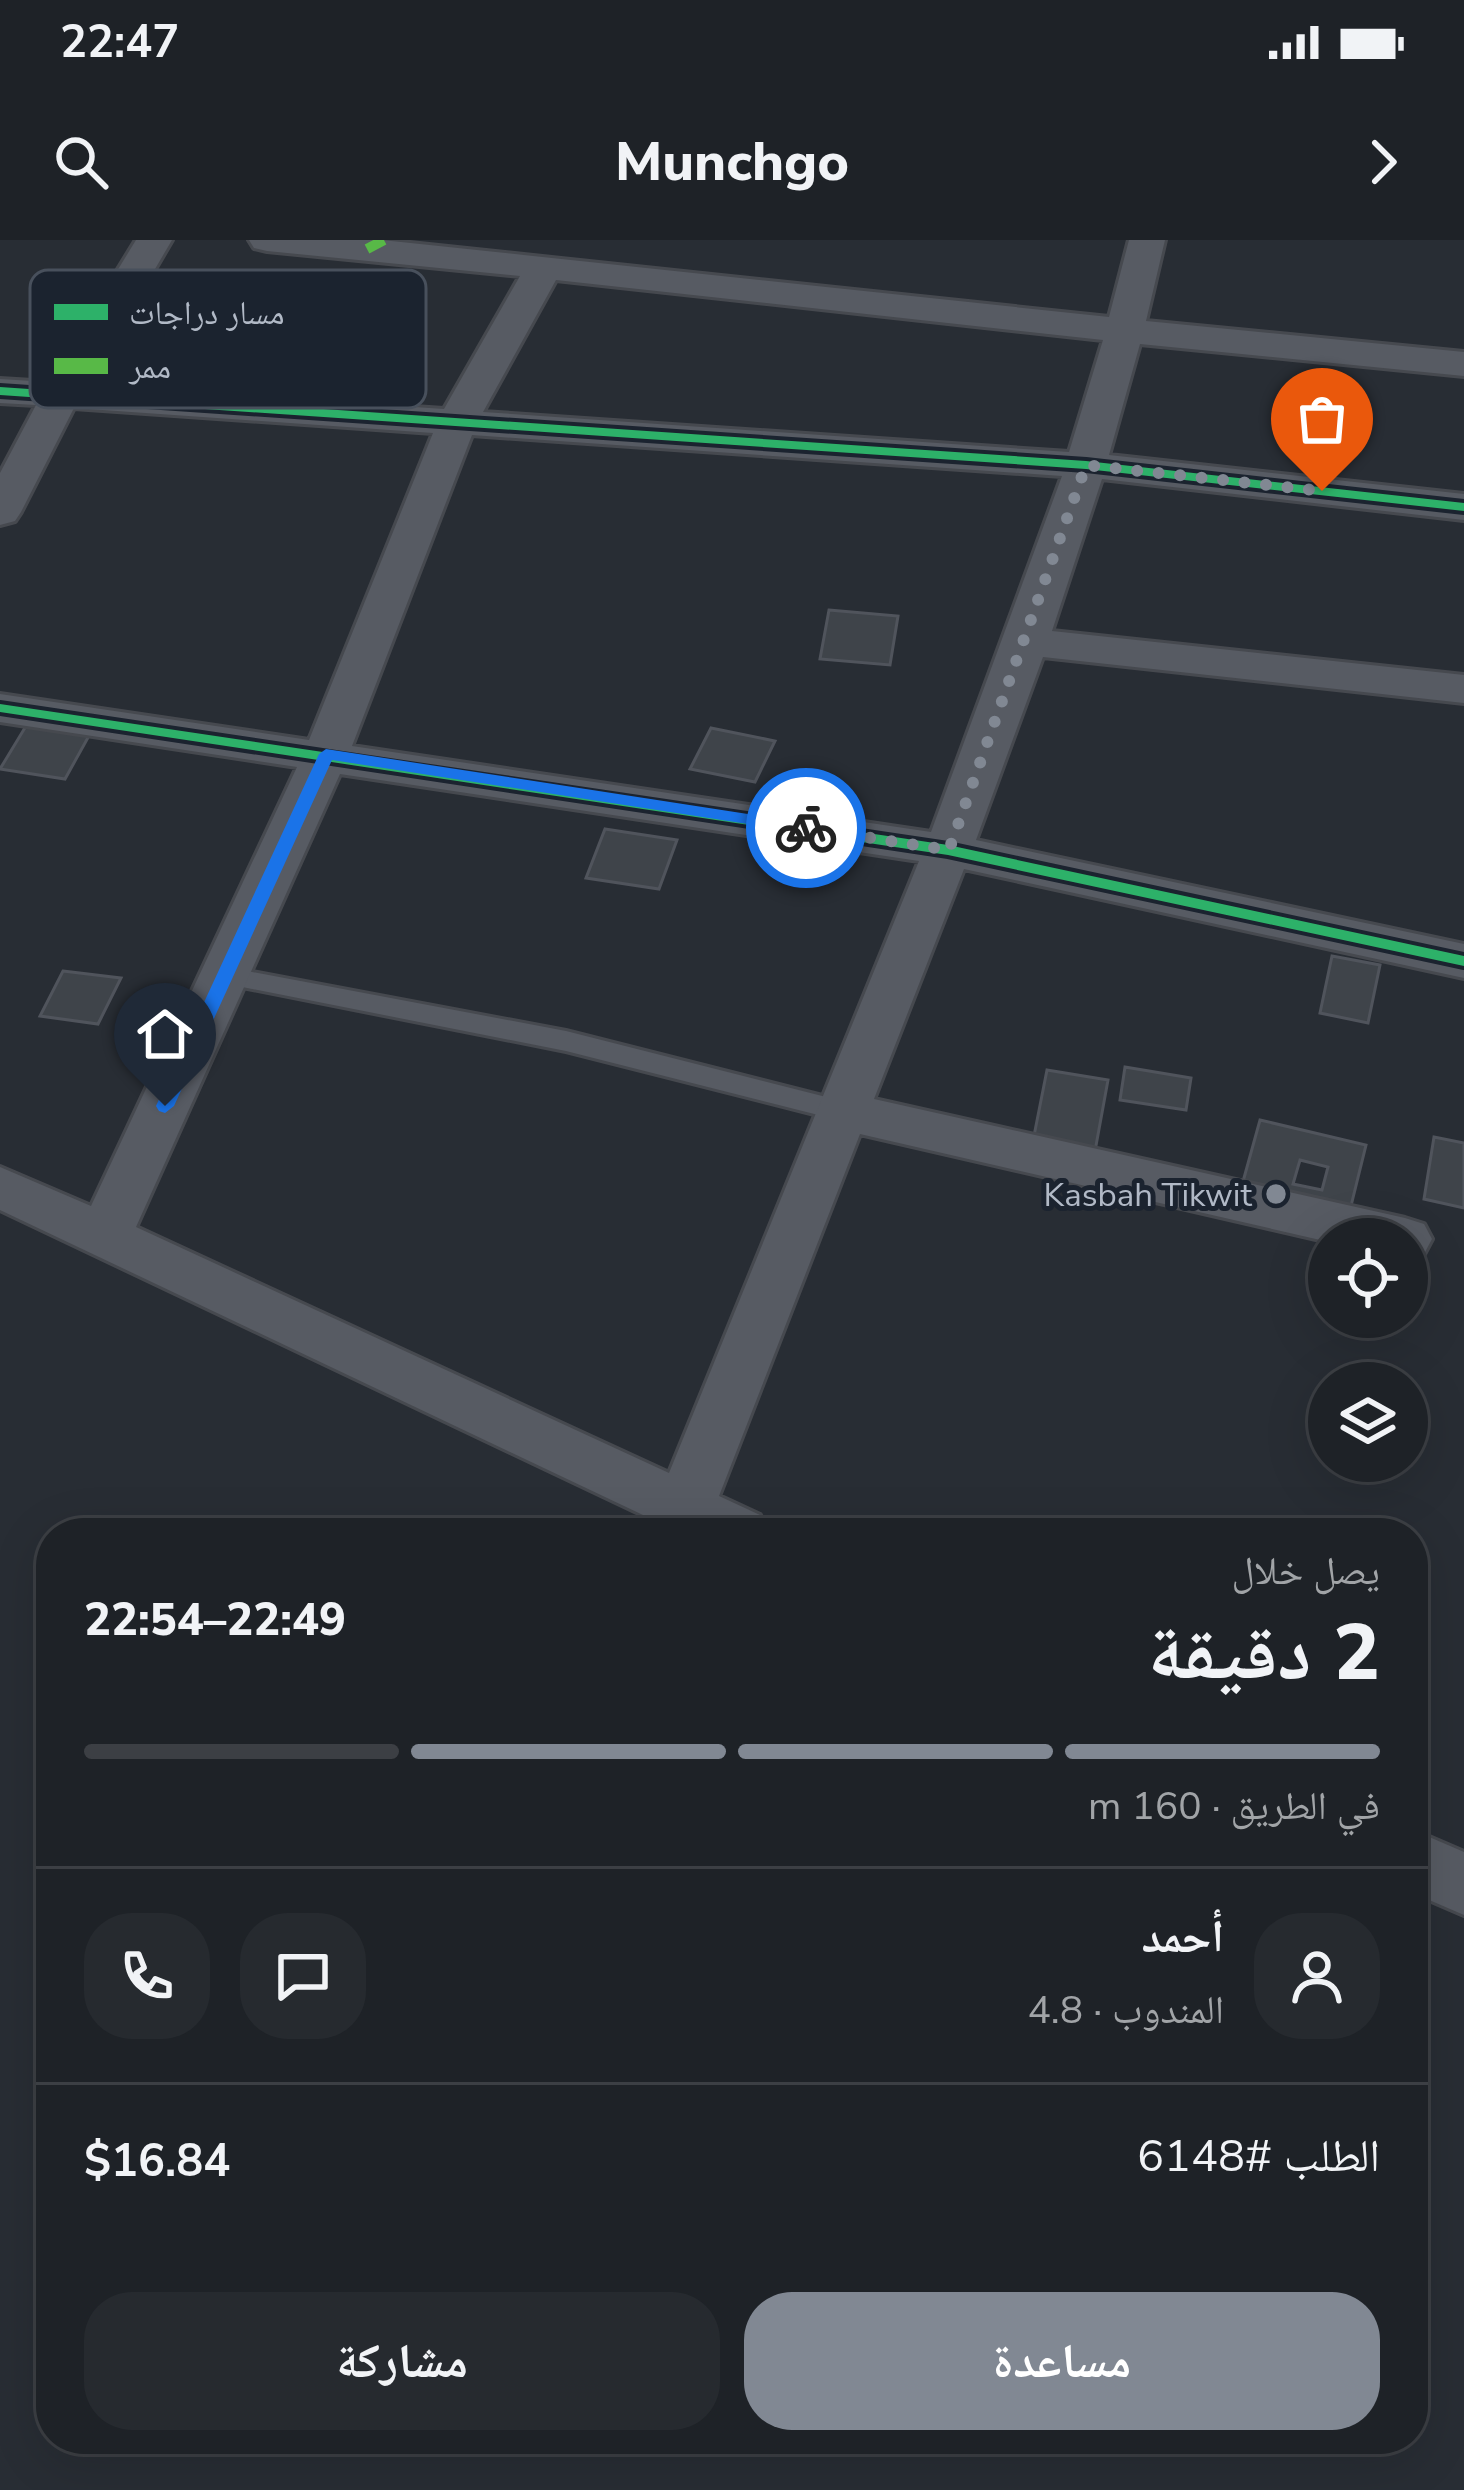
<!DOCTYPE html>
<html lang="ar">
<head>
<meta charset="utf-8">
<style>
	:root { --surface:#1e2227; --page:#262a2f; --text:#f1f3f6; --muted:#a1a4a7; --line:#3c3f44; --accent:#818893 }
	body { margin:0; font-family:"Nunito Sans","Noto Naskh Arabic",sans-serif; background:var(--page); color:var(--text); direction:rtl; height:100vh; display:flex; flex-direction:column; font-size:45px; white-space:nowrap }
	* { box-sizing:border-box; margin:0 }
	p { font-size:39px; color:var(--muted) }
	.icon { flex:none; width:66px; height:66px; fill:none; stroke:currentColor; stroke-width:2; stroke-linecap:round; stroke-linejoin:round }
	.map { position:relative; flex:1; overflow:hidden; direction:ltr }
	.sheet { position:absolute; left:36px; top:1278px; width:1392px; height:936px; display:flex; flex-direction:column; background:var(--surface); border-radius:48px; box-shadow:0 12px 48px #0002,0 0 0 3px var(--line); direction:rtl }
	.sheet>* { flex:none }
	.fabs { position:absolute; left:1308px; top:978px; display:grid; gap:24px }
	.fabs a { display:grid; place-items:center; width:120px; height:120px; border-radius:50%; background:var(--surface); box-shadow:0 12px 48px #0002,0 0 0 3px var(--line); font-size:60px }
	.pin { position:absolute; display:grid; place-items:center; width:102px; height:102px; color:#fff; margin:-123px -51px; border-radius:50% 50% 50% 0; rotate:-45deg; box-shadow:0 0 12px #0007 }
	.pin .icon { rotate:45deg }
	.courier { position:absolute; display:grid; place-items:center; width:120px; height:120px; margin:-60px; border:9px solid #1a73e8; border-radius:50%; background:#fff; color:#222; box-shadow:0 3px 15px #0007 }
	.head em { font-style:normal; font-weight:800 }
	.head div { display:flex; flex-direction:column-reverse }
	.head { display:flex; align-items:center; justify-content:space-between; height:204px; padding:0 48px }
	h1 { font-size:78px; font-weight:800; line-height:90px }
	.bar { display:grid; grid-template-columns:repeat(4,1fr); gap:18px 12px; align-content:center; height:144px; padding:0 48px }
	.bar i { height:15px; border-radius:9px; background:var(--line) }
	.bar .on { background:var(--accent) }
	.bar p { grid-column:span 4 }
	.line { display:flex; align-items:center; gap:30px; padding:0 48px; border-top:3px solid var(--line) }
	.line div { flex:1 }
	.round { display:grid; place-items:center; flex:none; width:126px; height:126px; border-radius:48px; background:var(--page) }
	.primary-button { display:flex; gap:24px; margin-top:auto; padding:24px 48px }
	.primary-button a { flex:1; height:138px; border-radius:48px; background:var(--accent); color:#fff; font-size:48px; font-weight:800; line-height:138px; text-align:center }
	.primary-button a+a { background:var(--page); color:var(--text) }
	.status { display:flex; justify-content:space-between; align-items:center; height:84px; padding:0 60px; background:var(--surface); direction:ltr }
	.status svg { height:33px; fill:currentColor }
	header { display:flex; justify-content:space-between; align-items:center; height:156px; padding:0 48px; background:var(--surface); font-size:54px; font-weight:800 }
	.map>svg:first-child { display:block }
</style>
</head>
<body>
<div class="status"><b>22:47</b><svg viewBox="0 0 49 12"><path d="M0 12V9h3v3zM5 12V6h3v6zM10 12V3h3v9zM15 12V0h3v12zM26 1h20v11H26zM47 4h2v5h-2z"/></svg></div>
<header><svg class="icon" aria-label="forward" viewBox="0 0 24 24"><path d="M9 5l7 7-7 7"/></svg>Munchgo<svg class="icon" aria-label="search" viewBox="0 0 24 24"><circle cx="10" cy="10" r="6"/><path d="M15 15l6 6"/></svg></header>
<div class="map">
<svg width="1464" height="2250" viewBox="0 0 1464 2250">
	<rect width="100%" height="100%" fill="#282d34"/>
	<path fill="#3f444a" stroke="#50545c" stroke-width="3" fill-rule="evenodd" d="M829,370L898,376L890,425L820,419Z
		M26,486L90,494L65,539L0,529Z
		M711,488L775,501L755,542L690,529Z
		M605,589L677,600L659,649L586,638Z
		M1332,716L1380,725L1368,783L1320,773Z
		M63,731L121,738L98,784L40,776Z
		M1125,827L1191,838L1186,870L1120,860Z
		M1047,830L1108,840L1093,922L1031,911Z
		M1260,880L1366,905L1347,982L1239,956ZM1300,920L1328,927L1322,950L1293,944Z
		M1434,897L1464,903V968L1424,959Z"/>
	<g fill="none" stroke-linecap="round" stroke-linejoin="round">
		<defs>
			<path id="lane" d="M226,727L566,791L842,861L856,871L842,881L566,811L217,742L213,736Z"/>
			<path id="street" d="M136,0H172L87,145L444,169L520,36L267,11L254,8L249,0H382L1109,77L1129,0H1165L1146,81L1464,112V136L1140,104L1109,215L1464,254V280L1102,239L1052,391L1464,435V463L1043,417L976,600L1464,704V738L964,629L874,859L1405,978L1424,984L1432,999L1424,1014L1407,1019V999L1329,1002L860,894L719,1256L760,1275L769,1293H681L0,970V927L91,966L297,527L0,482V454L309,500L433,193L74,168L21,272L15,281L0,285V233L36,165L0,163V139L49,142ZM556,40L1103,100L1069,212L483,172ZM472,195L1062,236L931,592L352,506ZM340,534L919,621L669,1233L136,987Z
				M1413,1590L1464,1612V1675L1413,1653Z"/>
		</defs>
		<use href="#lane" stroke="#46494f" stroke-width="6"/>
		<use href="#street" stroke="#46494f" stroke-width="6"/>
		<use href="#lane" fill="#575b63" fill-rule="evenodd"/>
		<use href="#street" fill="#575b63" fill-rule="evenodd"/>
		<path stroke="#58b947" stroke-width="10" stroke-dasharray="22 10" stroke-linecap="butt" d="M367,9L384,0"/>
		<defs>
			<path id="cycleway" d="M0,147L1086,221L1464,263V271L1086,229L0,155Z
				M0,464L948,605L1464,716V726L948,615L0,472Z"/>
		</defs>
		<use href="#cycleway" stroke="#1b232f" stroke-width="8"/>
		<use href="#cycleway" fill="#2db169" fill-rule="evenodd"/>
	</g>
	<path fill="#1a73e8" d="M326,509L806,583L814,588L806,593L332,520L174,866L165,873L159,871L156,866L319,514Z"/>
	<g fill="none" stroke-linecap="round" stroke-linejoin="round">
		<path stroke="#818893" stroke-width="12" stroke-dasharray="0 21.6" d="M806,588L949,610L1086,225L1322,251"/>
	</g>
	<circle fill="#818893" stroke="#1b232f" stroke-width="4.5" cx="1276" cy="954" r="12"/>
	<g text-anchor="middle" stroke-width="10" stroke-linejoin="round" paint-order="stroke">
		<g font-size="33" fill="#b1b9c6" stroke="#1b232f" text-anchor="end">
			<text x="1252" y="966">Kasbah Tikwit</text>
		</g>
	</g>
	<rect x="30" y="30" width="396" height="138" rx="18" fill="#1b232f" stroke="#48505c" stroke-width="3"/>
	<rect x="54" y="64" width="54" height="16" fill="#2db169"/>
	<rect x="54" y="118" width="54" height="16" fill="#58b947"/>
	<g font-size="33" fill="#b1b9c6">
		<text x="129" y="84">مسار دراجات</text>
		<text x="129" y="138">ممر</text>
	</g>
</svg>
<div class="fabs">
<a><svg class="icon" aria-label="locate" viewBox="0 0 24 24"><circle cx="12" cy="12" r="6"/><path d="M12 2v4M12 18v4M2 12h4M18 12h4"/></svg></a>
<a><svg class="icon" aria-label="layers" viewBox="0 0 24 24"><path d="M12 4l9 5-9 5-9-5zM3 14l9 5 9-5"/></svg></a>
</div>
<div class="pin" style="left:1322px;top:251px;background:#ea580c"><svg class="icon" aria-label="bag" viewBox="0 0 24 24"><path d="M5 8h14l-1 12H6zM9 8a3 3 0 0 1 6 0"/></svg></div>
<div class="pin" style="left:165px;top:866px;background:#1f2937"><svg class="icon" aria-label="home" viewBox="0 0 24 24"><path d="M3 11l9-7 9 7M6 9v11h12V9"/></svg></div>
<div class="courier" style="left:806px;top:588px"><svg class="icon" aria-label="bike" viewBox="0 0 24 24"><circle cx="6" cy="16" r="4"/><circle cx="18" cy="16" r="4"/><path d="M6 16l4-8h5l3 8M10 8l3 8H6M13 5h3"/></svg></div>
<section class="sheet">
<div class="head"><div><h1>2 دقيقة</h1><p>يصل خلال</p></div><em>22:49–22:54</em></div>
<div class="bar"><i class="on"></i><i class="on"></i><i class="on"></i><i></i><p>في الطريق · 160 m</p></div>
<div class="line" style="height:216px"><a class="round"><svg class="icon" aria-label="person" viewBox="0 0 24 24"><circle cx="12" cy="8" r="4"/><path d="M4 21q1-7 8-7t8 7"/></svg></a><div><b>أحمد</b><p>المندوب · 4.8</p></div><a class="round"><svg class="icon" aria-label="chat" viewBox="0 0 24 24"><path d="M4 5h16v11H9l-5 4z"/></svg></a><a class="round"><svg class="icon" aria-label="phone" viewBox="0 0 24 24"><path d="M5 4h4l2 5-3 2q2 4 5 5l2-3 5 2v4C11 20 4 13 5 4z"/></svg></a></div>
<div class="line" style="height:156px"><div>الطلب #6148</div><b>$16.84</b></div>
<div class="primary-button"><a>مساعدة</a><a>مشاركة</a></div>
</section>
</div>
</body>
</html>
